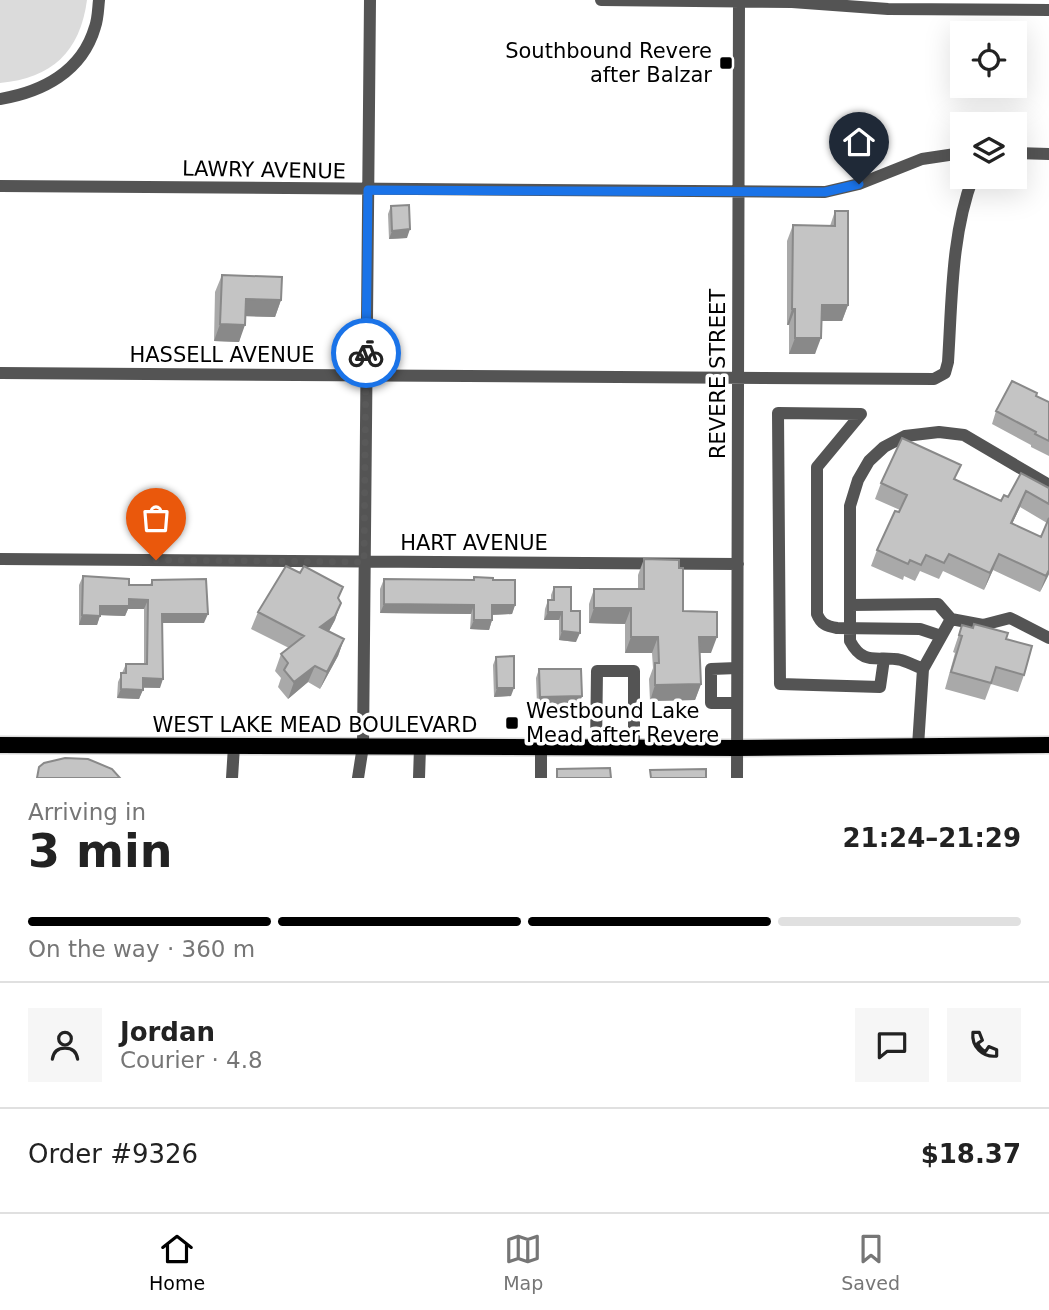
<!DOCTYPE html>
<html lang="en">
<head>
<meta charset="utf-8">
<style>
	:root { --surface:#fff; --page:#f6f6f6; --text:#222; --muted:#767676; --line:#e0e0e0; --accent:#000 }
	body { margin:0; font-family:"DejaVu Sans",sans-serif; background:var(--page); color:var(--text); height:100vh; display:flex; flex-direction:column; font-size:26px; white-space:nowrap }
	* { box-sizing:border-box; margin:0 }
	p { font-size:23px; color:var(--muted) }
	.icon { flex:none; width:38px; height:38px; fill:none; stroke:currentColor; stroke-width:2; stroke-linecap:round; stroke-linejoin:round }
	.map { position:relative; height:778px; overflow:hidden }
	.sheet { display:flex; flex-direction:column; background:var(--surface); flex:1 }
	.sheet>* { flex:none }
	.fabs { position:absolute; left:950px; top:21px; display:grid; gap:14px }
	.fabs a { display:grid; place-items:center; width:77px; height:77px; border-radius:0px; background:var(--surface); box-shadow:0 7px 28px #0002; font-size:35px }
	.pin { position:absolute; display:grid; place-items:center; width:60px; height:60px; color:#fff; margin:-72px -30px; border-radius:50% 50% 50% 0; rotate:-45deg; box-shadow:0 0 7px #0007 }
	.pin .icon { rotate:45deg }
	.courier { position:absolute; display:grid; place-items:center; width:70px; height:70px; margin:-35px; border:5px solid #1a73e8; border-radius:50%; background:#fff; color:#222; box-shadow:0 2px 9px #0007 }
	.summary em { font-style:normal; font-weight:600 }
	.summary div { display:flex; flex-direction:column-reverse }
	.summary { display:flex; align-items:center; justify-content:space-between; height:119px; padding:0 28px }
	h1 { font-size:46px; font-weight:600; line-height:52px }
	.bar { display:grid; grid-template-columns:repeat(4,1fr); gap:10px 7px; align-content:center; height:84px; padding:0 28px }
	.bar i { height:9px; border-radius:5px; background:var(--line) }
	.bar .on { background:var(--accent) }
	.bar p { grid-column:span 4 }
	.line { display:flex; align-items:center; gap:18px; padding:0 28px; border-top:2px solid var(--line) }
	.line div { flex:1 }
	.round { display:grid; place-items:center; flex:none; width:74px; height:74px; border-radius:0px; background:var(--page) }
	.dock { display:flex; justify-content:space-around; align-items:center; height:98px; border-top:2px solid var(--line); background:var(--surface); font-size:19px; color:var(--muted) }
	.dock a { display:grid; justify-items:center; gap:4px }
	.dock .on { color:var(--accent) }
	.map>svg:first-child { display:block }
</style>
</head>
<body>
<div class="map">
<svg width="1049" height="778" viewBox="0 0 1049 778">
	<rect width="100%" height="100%" fill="#fff"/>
	<path fill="#dbdbdb" d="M0,0H87C80,52 52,78 0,83Z"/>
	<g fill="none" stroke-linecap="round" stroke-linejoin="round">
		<defs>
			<path id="major" d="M0,745L737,748L1049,745"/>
		</defs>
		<use href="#major" stroke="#dbdbdb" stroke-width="19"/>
		<path stroke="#545454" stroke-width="12" d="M601,0L792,2L888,9L1049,10
			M0,99C42,92 82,72 95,27C98,19 98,9 99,0
			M1015,153L1049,154
			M0,186L825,192L859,184L922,159L962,153
			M0,373L934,379L945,373L948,362C952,301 951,235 973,177
			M0,559L738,564
			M850,605L938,604L951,619
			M884,659L880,687L780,684L778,413L861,414L817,467V614C821,624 826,626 837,628L920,629L941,636
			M923,669L951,619L983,625L1010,618L1049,638
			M737,703H711V669L737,668
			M918,746L923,669C916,666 908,662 901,660C877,655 864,667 850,641V506L858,480L869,461L884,447L905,436L939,432L964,435L1049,485
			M541,747V778
			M596,747L597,671H634V747
			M232,778L234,746
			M358,778L363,746L370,0
			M419,778L420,747
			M737,778L739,0"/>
		<use href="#major" stroke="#000" stroke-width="16"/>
	</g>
	<path fill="#a9a9a9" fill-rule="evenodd" d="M391,206L407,238L389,239L388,214Z
		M835,211L848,305L842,321H821L815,354H789V325H787V241L793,225L830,226Z
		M222,275L281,300L275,317L246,316L239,342L214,341L215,292Z
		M1036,396L1049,402V456L1031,447V445L992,424L996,411Z
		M1021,473L1049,488V574L1040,592L993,570L984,590L943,571L939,579L920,571L915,581L904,576L903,580L871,566L877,550L900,510L875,499L881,483L956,480L1001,501L1008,497ZM1020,507L1047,523L1041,537L1012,524Z
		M147,495L167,519L164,528H144L143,504Z
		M644,559L679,568L683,611L711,653H700L701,684L695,700L650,701L649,679L653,668L652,653H625V624L589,623V604L594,589H638V575Z
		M300,573L339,600L335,620L329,631L344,639L338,656L320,689L308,682L288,699L278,687L281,678L275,671L281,654L289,648L251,629L258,612Z
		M83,576L129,585H150L152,580L204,623H162L160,688H143L139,699L117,698L118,682L126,664H144V609H128L125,616L100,615L97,625H79V585Z
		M474,577L493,580L515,605L512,614L492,615V620L489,630L470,629L471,614L380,613V589L384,579L473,580Z
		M554,587L571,611L576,642L559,640V620H544L545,609L548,600H551V595Z
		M962,625L1006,639L1024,675L1018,692L991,684L985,700L945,689L955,653L953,652Z
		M496,657L511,696L494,697L493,665Z
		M539,669L582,696L579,705H537L536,678Z"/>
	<path fill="#898989" d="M410,229L407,238L389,239L392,231Z
		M246,299L281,300L275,317L240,316Z
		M822,305H848L842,321H816Z
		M792,309H795L789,325H787Z
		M220,324L245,325L239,342L214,341Z
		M795,338H821L815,354H789Z
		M1026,491L1020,507L1005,539L1011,523Z
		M147,519H167L164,528H144Z
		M999,554L993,570L984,590L990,573Z
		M1049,570V574L1040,592L1046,576Z
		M129,599L148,600L144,609H128L125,616L97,615L100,606Z
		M341,603L335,620L328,633L320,627Z
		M384,604L474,605L471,614L380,613Z
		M492,605H515L512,614L489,615Z
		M594,608H631L625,624L589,623Z
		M548,612H562L559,620H544Z
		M162,614H208L204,623H159Z
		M82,615L100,616L97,625H79Z
		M474,620H492L489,630L470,629Z
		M562,631L580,633L576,642L559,640Z
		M631,637H658L652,653H625Z
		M699,637H717L711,653H694Z
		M344,639L338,656L320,689L327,672Z
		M315,666L308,682L288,699L294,682Z
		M143,678L163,679L160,688L139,687Z
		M701,684L695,700L650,701L655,685Z
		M497,688H514L511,696L494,697Z
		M121,689L143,690L139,699L117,698Z
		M582,696L579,705H537L540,697Z"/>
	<path fill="#c4c4c4" stroke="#898989" stroke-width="2" d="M409,205L410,229L392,231L391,206Z
		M835,211H848V305H822L821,338H795V309H792L793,225L835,226Z
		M222,275L282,277L281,300L246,299L245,325L220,324Z
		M1012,381L1037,393L1036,396L1049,402V441L1035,434L1036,432L996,411Z
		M902,438L961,465L954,479L1001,501L1004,495L1008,497L1021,473L1049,488V504L1026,491L1011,523L1041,537L1049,518V570L1046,576L999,554L990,573L949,554L944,563L926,555L921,565L910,560L908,564L877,550L895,511L899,512L907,495L881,483Z
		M147,495H167V519H147Z
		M644,559L679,560V568H683V611L717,612V637H699L701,684L655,685V663H659L658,637H631V608H594V589H644Z
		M286,566L300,573L304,566L343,587L338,598L341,603L335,616L320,627L344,639L327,672L315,666L294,682L284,670L288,663L281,654L304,636L258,612Z
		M83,576L129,579V585H152V580L206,579L208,614H162L163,679L143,678V690L121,689V673H126V664H147L148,600L129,599V606H100V616L82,615Z
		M474,577L493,578V580H515V605H492V620H474V605L384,604V579L474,580Z
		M554,587H571V611H580V633L562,631V612H548V600H554Z
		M974,624L1008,633L1006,639L1032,646L1024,675L996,667L991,683L951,672L962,636L959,635L962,625L973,628Z
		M514,656V688H497L496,657Z
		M539,669H581L582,696L540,697Z
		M65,758L88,759L112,769L120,778H37L39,767L44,763Z
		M610,768L611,778H557V769Z
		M706,769V778H651L650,770Z"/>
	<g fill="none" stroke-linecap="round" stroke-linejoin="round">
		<path stroke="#595959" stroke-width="7" stroke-dasharray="0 12.6" d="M156,560L364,562L366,353"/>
		<path stroke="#1a73e8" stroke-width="9" d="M366,353L368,190L803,192H825L859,184"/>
	</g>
	<g fill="#000" stroke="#fff" stroke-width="2.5">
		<rect x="719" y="56" width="14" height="14" rx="3.5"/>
		<rect x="505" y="716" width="14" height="14" rx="3.5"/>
	</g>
	<g text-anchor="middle" stroke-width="7" stroke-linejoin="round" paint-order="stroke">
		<g font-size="21" fill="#000" stroke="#fff" text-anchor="end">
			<text x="712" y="58">Southbound Revere<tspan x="712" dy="24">after Balzar</tspan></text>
			<text x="526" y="718" text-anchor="start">Westbound Lake<tspan x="526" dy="24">Mead after Revere</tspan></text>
		</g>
		<g font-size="21" fill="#000" stroke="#fff">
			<text transform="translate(264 170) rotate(1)" y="7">LAWRY AVENUE</text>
			<text x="222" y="362">HASSELL AVENUE</text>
			<text transform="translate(718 374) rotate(-90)" y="7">REVERE STREET</text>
			<text x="474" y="550">HART AVENUE</text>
			<text x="315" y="732">WEST LAKE MEAD BOULEVARD</text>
		</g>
	</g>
</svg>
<div class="fabs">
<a><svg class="icon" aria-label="locate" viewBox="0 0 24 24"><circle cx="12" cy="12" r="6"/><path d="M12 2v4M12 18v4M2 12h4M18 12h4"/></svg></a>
<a><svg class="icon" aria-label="layers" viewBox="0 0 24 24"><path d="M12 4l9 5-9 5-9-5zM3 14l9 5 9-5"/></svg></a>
</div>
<div class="pin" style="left:156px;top:560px;background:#ea580c"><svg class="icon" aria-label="bag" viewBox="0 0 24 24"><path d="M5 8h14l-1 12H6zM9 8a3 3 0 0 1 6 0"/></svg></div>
<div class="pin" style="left:859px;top:184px;background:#1f2937"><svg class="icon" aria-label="home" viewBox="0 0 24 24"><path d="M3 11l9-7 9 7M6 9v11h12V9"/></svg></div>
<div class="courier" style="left:366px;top:353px"><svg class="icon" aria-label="bike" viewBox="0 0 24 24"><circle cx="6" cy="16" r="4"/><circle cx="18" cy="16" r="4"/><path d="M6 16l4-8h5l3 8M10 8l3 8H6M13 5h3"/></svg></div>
</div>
<section class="sheet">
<div class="summary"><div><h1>3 min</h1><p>Arriving in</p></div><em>21:24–21:29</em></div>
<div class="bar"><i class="on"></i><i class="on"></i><i class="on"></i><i></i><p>On the way · 360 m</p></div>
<div class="line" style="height:126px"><a class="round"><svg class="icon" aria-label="person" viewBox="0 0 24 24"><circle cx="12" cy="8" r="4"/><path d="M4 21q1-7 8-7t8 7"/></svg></a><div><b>Jordan</b><p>Courier · 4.8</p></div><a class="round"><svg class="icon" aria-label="chat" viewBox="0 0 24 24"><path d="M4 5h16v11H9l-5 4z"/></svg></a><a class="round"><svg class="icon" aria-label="phone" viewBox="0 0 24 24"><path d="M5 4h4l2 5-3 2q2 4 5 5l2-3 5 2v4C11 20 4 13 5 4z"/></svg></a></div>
<div class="line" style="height:91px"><div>Order #9326</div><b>$18.37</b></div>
</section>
<nav class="dock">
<a class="on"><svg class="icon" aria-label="home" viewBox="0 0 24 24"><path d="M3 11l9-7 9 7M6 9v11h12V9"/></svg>Home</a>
<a><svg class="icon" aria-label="map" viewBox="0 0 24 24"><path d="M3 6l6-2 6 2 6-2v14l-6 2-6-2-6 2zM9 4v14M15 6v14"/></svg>Map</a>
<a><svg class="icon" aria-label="saved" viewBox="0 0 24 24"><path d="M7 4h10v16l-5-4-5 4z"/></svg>Saved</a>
</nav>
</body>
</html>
